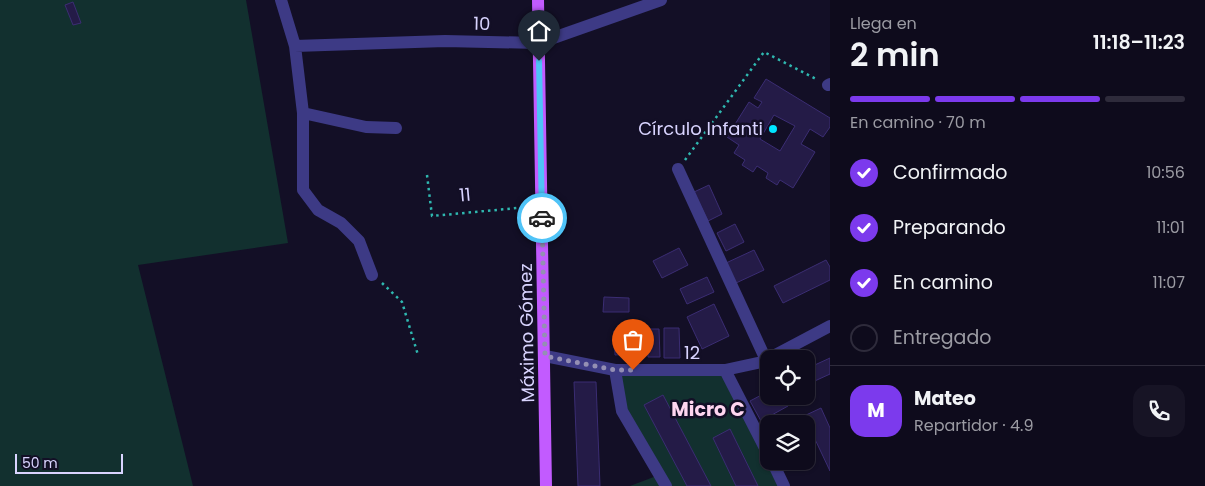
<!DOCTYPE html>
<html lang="es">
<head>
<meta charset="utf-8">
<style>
	:root { --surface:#0e0b1c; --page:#171425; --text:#f1f3f6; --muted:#9b9ba3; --line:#2e2b3b; --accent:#7c3aed }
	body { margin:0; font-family:Poppins,sans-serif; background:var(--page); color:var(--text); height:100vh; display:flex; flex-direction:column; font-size:19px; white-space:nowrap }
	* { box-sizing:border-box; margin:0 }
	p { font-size:16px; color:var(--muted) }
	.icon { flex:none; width:28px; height:28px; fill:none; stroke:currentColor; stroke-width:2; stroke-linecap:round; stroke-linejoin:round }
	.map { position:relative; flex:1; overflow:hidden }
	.details { display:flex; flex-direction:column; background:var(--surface); width:375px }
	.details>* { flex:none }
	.buttons { position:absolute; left:760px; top:350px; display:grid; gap:10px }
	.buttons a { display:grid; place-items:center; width:55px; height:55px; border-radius:10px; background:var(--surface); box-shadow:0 1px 4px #0004,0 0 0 1px var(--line); font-size:25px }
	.scale { position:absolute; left:15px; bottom:12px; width:108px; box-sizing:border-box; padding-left:5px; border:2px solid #d9d4ff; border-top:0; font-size:14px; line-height:18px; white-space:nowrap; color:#d9d4ff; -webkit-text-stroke:4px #130f26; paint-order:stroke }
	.pin { position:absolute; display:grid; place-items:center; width:42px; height:42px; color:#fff; margin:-51px -21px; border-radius:50% 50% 50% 0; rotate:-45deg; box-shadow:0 0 5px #0007 }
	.pin .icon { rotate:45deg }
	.courier { position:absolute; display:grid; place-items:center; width:50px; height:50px; margin:-25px; border:4px solid #4fc3f7; border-radius:50%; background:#fff; color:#222; box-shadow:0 1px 6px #0007 }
	.headline em { font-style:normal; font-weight:600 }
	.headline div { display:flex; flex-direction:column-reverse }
	.headline { display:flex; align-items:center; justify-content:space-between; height:85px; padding:0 20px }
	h1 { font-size:32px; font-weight:600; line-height:38px }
	.bar { display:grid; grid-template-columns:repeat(4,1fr); gap:8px 5px; align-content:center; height:60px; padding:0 20px }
	.bar i { height:6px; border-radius:4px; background:var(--line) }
	.bar .on { background:var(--accent) }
	.bar p { grid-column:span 4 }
	.line { display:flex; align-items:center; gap:12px; padding:0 20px; border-top:1px solid var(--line) }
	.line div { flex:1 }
	.round { display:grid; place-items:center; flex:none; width:52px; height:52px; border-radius:15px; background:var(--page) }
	ol { padding:0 20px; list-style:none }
	li { display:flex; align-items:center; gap:15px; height:55px }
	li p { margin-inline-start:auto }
	li .icon { padding:5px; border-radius:50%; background:var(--accent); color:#fff; stroke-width:4 }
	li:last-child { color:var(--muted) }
	li i { width:28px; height:28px; border:2px solid var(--line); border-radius:50% }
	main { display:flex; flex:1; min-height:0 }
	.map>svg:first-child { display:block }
</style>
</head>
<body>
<main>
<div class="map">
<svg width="830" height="486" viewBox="0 0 830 486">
	<rect width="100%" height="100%" fill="#130f26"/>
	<path fill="#12302f" d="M0,0H246L288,243L138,265L193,486H0Z
		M615,370H725L784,486H630L659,475L622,411Z"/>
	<path fill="#241b47" stroke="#3b2d73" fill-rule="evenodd" d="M73,2L81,23L73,25L65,5Z
		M766,79L830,118V127L823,137L810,129L801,144L815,152L793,188L780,180L777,185L766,178L768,173L757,166L753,172L742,165L745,160L734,153L739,145L727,137L749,102L758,108L762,102L754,98ZM774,115L795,126L780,151L760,139Z
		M709,185L722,214L708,221L694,192Z
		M735,224L744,242L726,251L717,233Z
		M679,248L688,265L662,278L653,261Z
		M754,250L764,270L736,283L726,263Z
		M826,260L830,267V280L783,303L774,286Z
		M707,277L714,292L687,304L680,289Z
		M604,297L629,298V312H603Z
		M714,304L729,336L702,349L687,317Z
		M664,328H679L680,358H664Z
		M648,329H659L660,357H648Z
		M614,331H631L632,354L615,355Z
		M830,358V374L806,385V369Z
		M574,382H596L600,486H578Z
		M769,391V396H783L788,406L761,421L750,401Z
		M663,395L711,486H687L644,405Z
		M821,408L830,428V471L804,416Z
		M730,429L758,486H736L713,438Z"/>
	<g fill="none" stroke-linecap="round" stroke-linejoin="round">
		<path stroke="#2fb8b0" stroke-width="2.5" stroke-dasharray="2.5 4" stroke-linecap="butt" d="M685,160L764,52L818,80
			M427,175L432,216L528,207
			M382,283L402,302L418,355"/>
		<path stroke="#3d3a85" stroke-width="12" d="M281,0L295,46L303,113V190L318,210L341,223L359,241L372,275
			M295,46L445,41L539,43L661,0
			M828,85L830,84
			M303,113L366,127L396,128
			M678,169L766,360
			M545,356L615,370H725L762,362L830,326
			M615,370L622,411L666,486
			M725,370L769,456
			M772,461L784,486"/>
		<path stroke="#c25bff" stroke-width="12" d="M538,0L546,486"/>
	</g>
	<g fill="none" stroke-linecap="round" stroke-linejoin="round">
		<path stroke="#948fb3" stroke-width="5" stroke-dasharray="0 9" d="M542,218L545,356L615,370H633"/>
		<path stroke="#4fc3f7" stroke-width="6" d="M539,61L542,218"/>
	</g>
	<circle fill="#00e5ff" stroke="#130f26" stroke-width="2" cx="773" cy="129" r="5"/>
	<g text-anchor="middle" stroke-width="5" stroke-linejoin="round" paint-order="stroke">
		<g font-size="18" fill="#d9d4ff" stroke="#130f26">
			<text transform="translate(482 24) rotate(1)" y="6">10</text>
			<text transform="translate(465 195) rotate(-5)" y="6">11</text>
			<text transform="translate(527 333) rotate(-91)" y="6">Máximo Gómez</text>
			<text x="692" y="359">12</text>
		</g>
		<g font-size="18" fill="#d9d4ff" stroke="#130f26" text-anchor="end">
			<text x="763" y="135">Círculo Infanti</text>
		</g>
		<g font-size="19" font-weight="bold" fill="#ffd6f0" stroke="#130f26">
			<text x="708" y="416">Micro C</text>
		</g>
	</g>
</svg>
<div class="buttons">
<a><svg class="icon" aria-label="locate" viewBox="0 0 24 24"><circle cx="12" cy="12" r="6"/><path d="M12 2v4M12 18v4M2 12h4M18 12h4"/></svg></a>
<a><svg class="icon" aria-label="layers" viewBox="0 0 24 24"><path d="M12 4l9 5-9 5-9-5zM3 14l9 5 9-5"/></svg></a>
</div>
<div class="scale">50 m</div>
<div class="pin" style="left:633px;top:370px;background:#ea580c"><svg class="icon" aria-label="bag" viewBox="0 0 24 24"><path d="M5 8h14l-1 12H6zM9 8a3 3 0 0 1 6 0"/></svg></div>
<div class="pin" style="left:539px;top:61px;background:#1f2937"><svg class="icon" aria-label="home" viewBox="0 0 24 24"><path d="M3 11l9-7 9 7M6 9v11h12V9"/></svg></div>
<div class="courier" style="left:542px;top:218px"><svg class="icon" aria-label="car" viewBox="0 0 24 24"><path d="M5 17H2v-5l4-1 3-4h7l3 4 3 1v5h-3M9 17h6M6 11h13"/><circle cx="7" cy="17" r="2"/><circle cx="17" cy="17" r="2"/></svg></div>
</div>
<section class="details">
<div class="headline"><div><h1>2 min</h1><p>Llega en</p></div><em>11:18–11:23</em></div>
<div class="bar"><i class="on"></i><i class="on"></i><i class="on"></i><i></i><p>En camino · 70 m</p></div>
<ol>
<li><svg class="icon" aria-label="check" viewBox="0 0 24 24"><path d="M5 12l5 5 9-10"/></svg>Confirmado<p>10:56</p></li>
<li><svg class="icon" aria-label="check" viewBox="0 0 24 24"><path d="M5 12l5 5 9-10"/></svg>Preparando<p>11:01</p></li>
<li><svg class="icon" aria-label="check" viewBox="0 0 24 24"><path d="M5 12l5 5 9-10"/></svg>En camino<p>11:07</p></li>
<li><i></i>Entregado</li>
</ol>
<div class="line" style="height:90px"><b class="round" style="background:var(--accent);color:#fff">M</b><div><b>Mateo</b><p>Repartidor · 4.9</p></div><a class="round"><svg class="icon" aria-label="phone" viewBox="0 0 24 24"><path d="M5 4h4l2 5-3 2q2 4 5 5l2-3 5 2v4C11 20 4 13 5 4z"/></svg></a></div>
</section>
</main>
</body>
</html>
